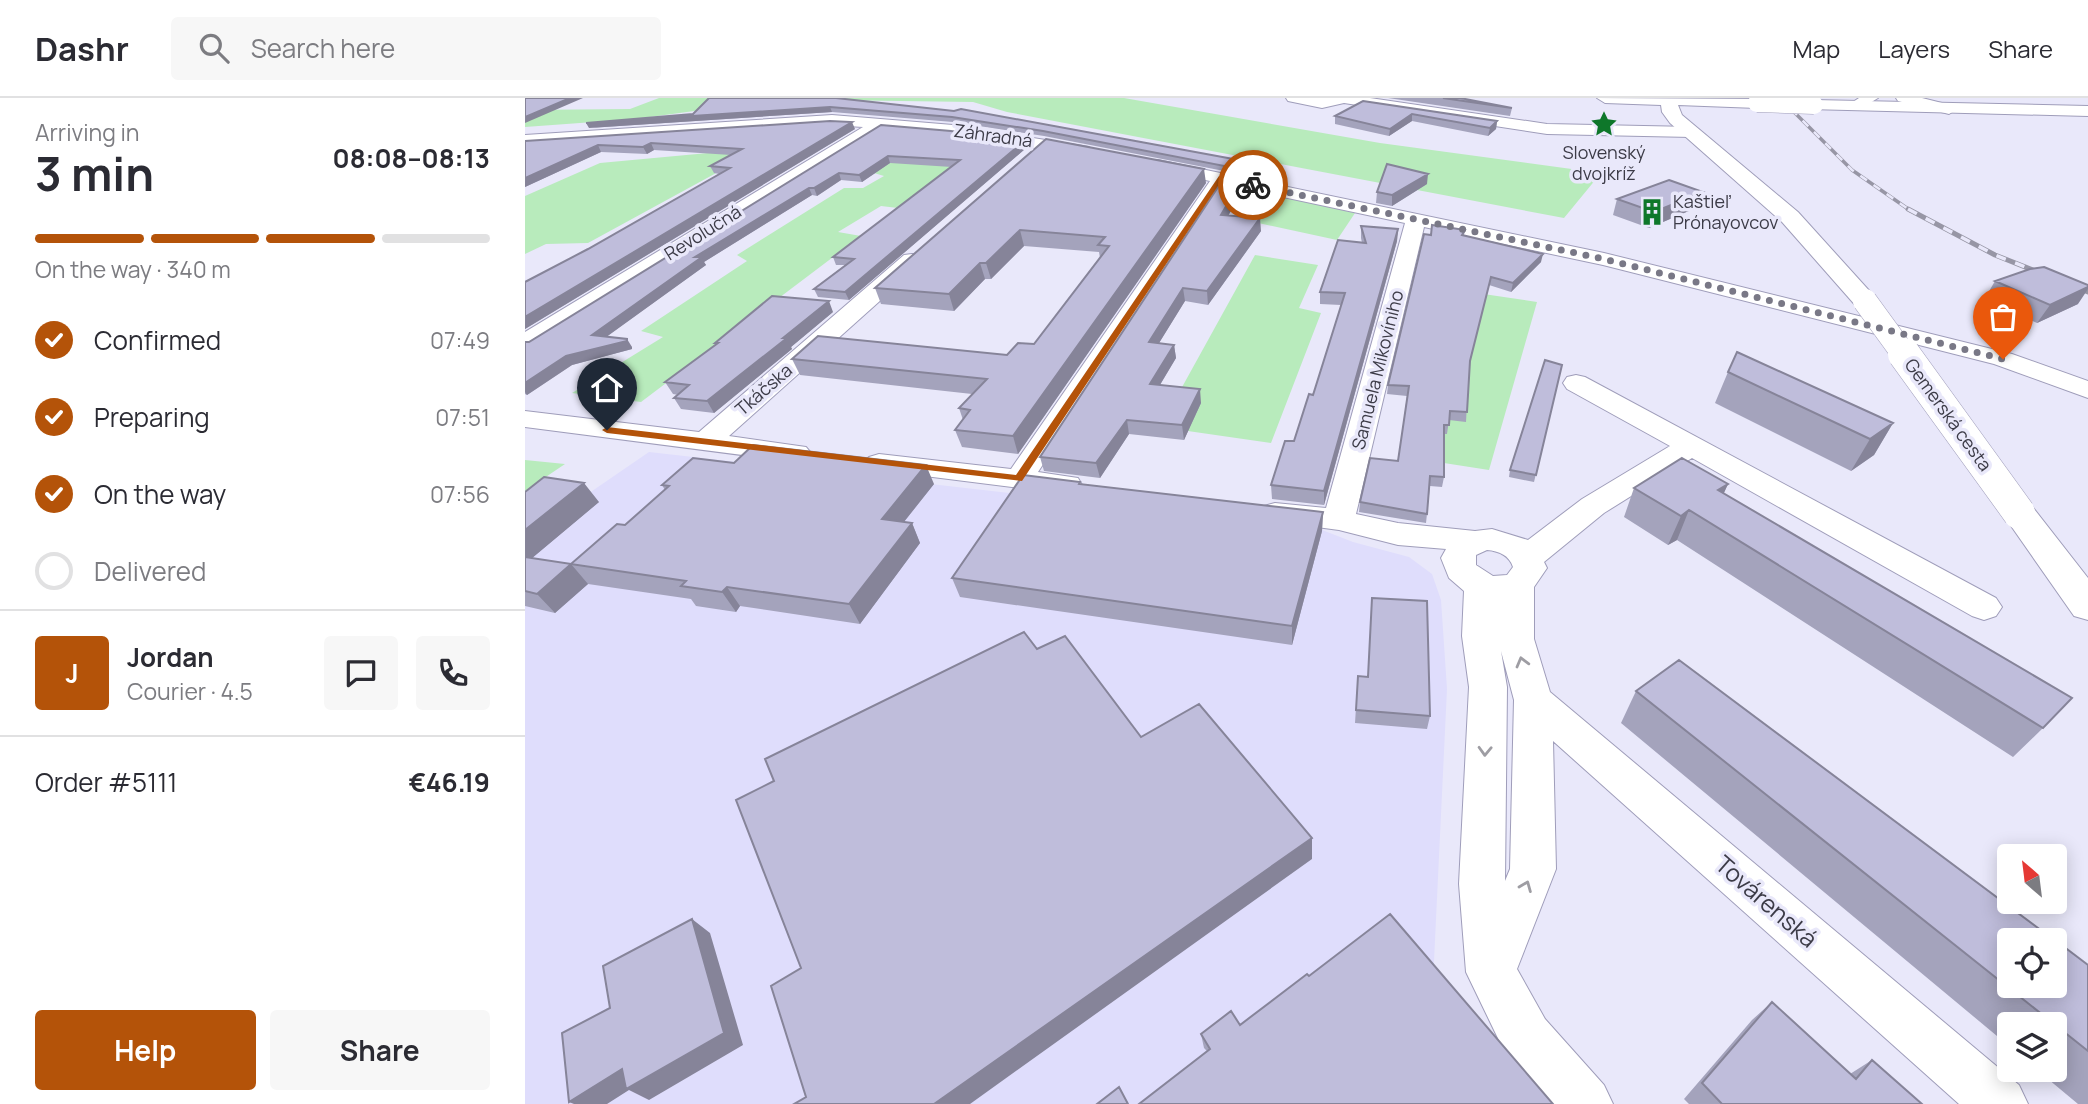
<!DOCTYPE html>
<html lang="en">
<head>
<meta charset="utf-8">
<style>
	:root { --surface:#fff; --page:#f7f7f7; --text:#2b2b33; --muted:#7c7c81; --line:#e1e1e2; --accent:#b45309 }
	body { margin:0; font-family:Manrope,sans-serif; background:var(--page); color:var(--text); height:100vh; display:flex; flex-direction:column; font-size:26px; white-space:nowrap }
	* { box-sizing:border-box; margin:0 }
	p { font-size:23px; color:var(--muted) }
	.icon { flex:none; width:38px; height:38px; fill:none; stroke:currentColor; stroke-width:2; stroke-linecap:round; stroke-linejoin:round }
	.map { position:relative; flex:1; overflow:hidden }
	.panel { display:flex; flex-direction:column; background:var(--surface); width:525px }
	.panel>* { flex:none }
	.needle { width:46px; rotate:332deg }
	.fabs { position:absolute; left:1472px; top:746px; display:grid; gap:14px }
	.fabs a { display:grid; place-items:center; width:70px; height:70px; border-radius:7px; background:var(--surface); box-shadow:0 4px 18px #0003; font-size:35px }
	.pin { position:absolute; display:grid; place-items:center; width:60px; height:60px; color:#fff; margin:-72px -30px; border-radius:50% 50% 50% 0; rotate:-45deg; box-shadow:0 0 7px #0007 }
	.pin .icon { rotate:45deg }
	.courier { position:absolute; display:grid; place-items:center; width:70px; height:70px; margin:-35px; border:5px solid #b45309; border-radius:50%; background:#fff; color:#222; box-shadow:0 2px 9px #0007 }
	.summary em { font-style:normal; font-weight:700 }
	.summary div { display:flex; flex-direction:column-reverse }
	.summary { display:flex; align-items:center; justify-content:space-between; height:119px; padding:0 35px }
	h1 { font-size:46px; font-weight:700; line-height:52px }
	.bar { display:grid; grid-template-columns:repeat(4,1fr); gap:10px 7px; align-content:center; height:84px; padding:0 35px }
	.bar i { height:9px; border-radius:5px; background:var(--line) }
	.bar .selected { background:var(--accent) }
	.bar p { grid-column:span 4 }
	.line { display:flex; align-items:center; gap:18px; padding:0 35px; border-top:2px solid var(--line) }
	.line div { flex:1 }
	.round { display:grid; place-items:center; flex:none; width:74px; height:74px; border-radius:7px; background:var(--page) }
	ol { padding:0 35px; list-style:none }
	li { display:flex; align-items:center; gap:21px; height:77px }
	li p { margin-inline-start:auto }
	li .icon { padding:7px; border-radius:50%; background:var(--accent); color:#fff; stroke-width:4 }
	li:last-child { color:var(--muted) }
	li i { width:38px; height:38px; border:4px solid var(--line); border-radius:50% }
	.primary-button { display:flex; gap:14px; margin-top:auto; padding:14px 35px }
	.primary-button a { flex:1; height:80px; border-radius:7px; background:var(--accent); color:#fff; font-size:28px; font-weight:700; line-height:80px; text-align:center }
	.primary-button a+a { background:var(--page); color:var(--text) }
	header { display:flex; align-items:center; gap:42px; box-sizing:border-box; height:98px; padding:0 35px; background:var(--surface); border-bottom:2px solid var(--line) }
	header strong { font-size:33px }
	nav { display:flex; gap:38px; margin-inline-start:auto; font-size:24px }
	.search { width:490px; height:63px; background:var(--page); display:flex; align-items:center; gap:18px; box-sizing:border-box; padding:0 24px; border-radius:7px; color:var(--muted); font-size:26px }
	main { display:flex; flex:1; min-height:0 }
	.map>svg:first-child { display:block }
</style>
</head>
<body>
<header>
<strong>Dashr</strong>
<div class="search"><svg class="icon" aria-label="search" viewBox="0 0 24 24"><circle cx="10" cy="10" r="6"/><path d="M15 15l6 6"/></svg>Search here</div>
<nav><a>Map</a><a>Layers</a><a>Share</a></nav>
</header>
<main>
<section class="panel">
<div class="summary"><div><h1>3 min</h1><p>Arriving in</p></div><em>08:08–08:13</em></div>
<div class="bar"><i class="selected"></i><i class="selected"></i><i class="selected"></i><i></i><p>On the way · 340 m</p></div>
<ol>
<li><svg class="icon" aria-label="check" viewBox="0 0 24 24"><path d="M5 12l5 5 9-10"/></svg>Confirmed<p>07:49</p></li>
<li><svg class="icon" aria-label="check" viewBox="0 0 24 24"><path d="M5 12l5 5 9-10"/></svg>Preparing<p>07:51</p></li>
<li><svg class="icon" aria-label="check" viewBox="0 0 24 24"><path d="M5 12l5 5 9-10"/></svg>On the way<p>07:56</p></li>
<li><i></i>Delivered</li>
</ol>
<div class="line" style="height:126px"><b class="round" style="background:var(--accent);color:#fff">J</b><div><b>Jordan</b><p>Courier · 4.5</p></div><a class="round"><svg class="icon" aria-label="chat" viewBox="0 0 24 24"><path d="M4 5h16v11H9l-5 4z"/></svg></a><a class="round"><svg class="icon" aria-label="phone" viewBox="0 0 24 24"><path d="M5 4h4l2 5-3 2q2 4 5 5l2-3 5 2v4C11 20 4 13 5 4z"/></svg></a></div>
<div class="line" style="height:91px"><div>Order #5111</div><b>€46.19</b></div>
<div class="primary-button"><a>Help</a><a>Share</a></div>
</section>
<div class="map">
<svg width="1563" height="1006" viewBox="0 0 1563 1006">
	<rect width="100%" height="100%" fill="#e9e8fa"/>
	<path fill="#dfddfc" d="M124,354L792,430L828,444L884,459L907,476L916,502L922,591L908,884L1012,1006H0V439Z"/>
	<path fill="#b8ebbc" d="M134,0H599L855,45L1076,75L1039,120L482,14L448,4L303,2L199,9L110,21L0,29V12L105,11Z
		M406,35L460,42L373,110L356,108L313,134L336,138L116,304L47,295L138,239L116,233L222,163L212,157L319,90H338L359,78L349,75Z
		M237,50L63,145L21,146L0,156V98L75,65Z
		M736,94L830,115L812,142L719,122Z
		M730,157L793,167L774,210L796,215L746,345L635,329Z
		M938,193L1012,204L964,372L906,363Z
		M0,362L40,366L0,393Z"/>
	<g fill="none" stroke-linecap="round" stroke-linejoin="round">
		<defs>
			<path id="minor" d="M761,0H845L1022,26L1167,29L1175,34L1167,39L1022,36L819,5L797,10L763,3Z
				M1334,0H1353L1335,11H1325L1322,8Z
				M1371,0H1397L1429,8L1432,11L1424,16L1373,3Z
				M307,17L428,27L564,49L573,54L564,59L428,37L358,31L9,250L0,252V234L338,29L307,27L0,47V37Z
				M633,62L1079,155L1487,256L1563,283V300L1469,266L1078,167L899,129L831,416L873,425L950,433L967,431L1003,442L1057,401L1145,348L1042,291L1038,285L1042,279L1051,277L1060,279L1471,500L1477,509L1471,518L1459,522L1447,518L1167,360L1079,415L1019,464L1022,470L1009,489V541L1025,594L1494,987L1503,1006H1434L1028,643L1031,771L992,871L1020,921L1079,987L1088,1006H1024L982,959L941,874L934,786L944,589L937,538L939,493L924,480L916,460L921,451L873,447L814,432L739,422L734,415L739,408L750,405L801,410L880,125L701,87L513,374L553,380L557,387L553,394L542,396L344,371L339,365L344,359L354,356L486,371L685,83L627,71L624,67L627,63ZM962,452C974,453 984,457 988,469L982,477L968,478L951,467V457ZM976,553L989,602L985,771L980,783L982,589Z
				M387,156L395,157L398,162L395,167L204,338L281,349L286,355L281,361L271,364L0,329V313L174,334L379,157Z"/>
			<path id="primary" d="M1072,0L1238,1L1240,5L1232,10L1153,7L1157,17L1273,114L1349,198L1353,203L1349,208L1340,211L1331,208L1257,124L1145,25L1137,14L1136,7L1080,5Z
				M1289,2L1563,8V18L1283,11L1281,7L1283,3Z
				M1494,404L1506,407L1563,480V522L1549,518L1477,415L1482,407Z"/>
		</defs>
		<use href="#minor" stroke="#9f9dba" stroke-width="2"/>
		<use href="#primary" stroke="#9f9dba" stroke-width="2"/>
		<use href="#minor" fill="#fff" fill-rule="evenodd"/>
		<use href="#primary" fill="#fff" fill-rule="evenodd"/>
		<defs>
			<path id="rail-far1" d="M1255,0L1327,72L1386,113"/>
			<path id="rail" d="M1383,111L1470,157L1563,194"/>
		</defs>
		<use href="#rail-far1" stroke="#9796a5" stroke-width="3.5"/>
		<use href="#rail" stroke="#9796a5" stroke-width="5"/>
		<use href="#rail-far1" stroke="#e9e8fa" stroke-width="2.5" stroke-dasharray="8" stroke-linecap="butt"/>
		<use href="#rail" stroke="#e9e8fa" stroke-width="3.5" stroke-dasharray="10" stroke-linecap="butt"/>
		<defs>
			<path id="primary-bridge-far2" d="M1232,5L1289,7"/>
			<path id="primary-bridge-far1" d="M1340,203L1380,258"/>
			<path id="primary-bridge" d="M1379,256L1494,415"/>
		</defs>
		<use href="#primary-bridge-far2" stroke="#9f9dba" stroke-width="19" stroke-linecap="butt"/>
		<use href="#primary-bridge-far1" stroke="#9f9dba" stroke-width="25" stroke-linecap="butt"/>
		<use href="#primary-bridge" stroke="#9f9dba" stroke-width="33" stroke-linecap="butt"/>
		<use href="#primary-bridge-far2" stroke="#fff" stroke-width="18"/>
		<use href="#primary-bridge-far1" stroke="#fff" stroke-width="24"/>
		<use href="#primary-bridge" stroke="#fff" stroke-width="32"/>
	</g>
	<path fill="#a4a3bc" d="M311,0L730,65V71L725,78L519,38L428,24L307,14L64,30L168,16Z
		M863,0H935L987,10L985,18Z
		M838,3L972,23L971,31L963,38L887,23L864,38L810,26V18Z
		M356,27L498,44L500,51L324,202L293,199L289,191L320,167H311L308,159L427,69L365,65L337,84L316,82L292,98L287,97L179,164L181,167L82,238L107,249V251L47,267L2,297L0,296V244H4Z
		M330,31L0,231V184L63,151L194,76L189,75L185,68L206,57L129,52L122,56L76,54L0,89V43Z
		M521,41L681,85L493,356L437,349L430,332L438,322L434,310L447,296L275,277L267,261L482,257L509,246L575,160L574,154L499,148L466,181H460L429,213L356,206L350,190Z
		M902,86L867,108L851,105L852,94Z
		M718,92L703,118L736,133L683,207L660,203L634,245L649,247L651,260L635,287L676,305L659,342L604,336L575,380L519,373L515,359Z
		M1092,101L1173,109L1124,130L1088,117Z
		M836,128L873,131L872,143L799,407L747,401L746,387L769,343L788,297L816,207L795,206V194L837,145L836,140Z
		M940,132L939,137L1016,164L986,194L964,187L944,267L941,324L924,322L922,336H919V379L917,389L905,388L901,425L834,414L835,404L873,363L882,298L862,296L863,287L906,137Z
		M1470,183L1553,206L1512,225L1459,202Z
		M308,214L266,249L267,251L189,315L156,311L149,300L153,297L148,296L140,284L191,247L190,245Z
		M1037,267L1009,384L984,379L985,372Z
		M1203,274L1368,325L1349,357L1326,373L1190,305Z
		M409,386L379,424L387,425L395,445L335,526L215,508L211,514L171,508L166,501L63,486L30,515L0,508V394L74,404L7,460L46,466L100,427L140,392L137,387Z
		M556,386L798,414L797,433L767,547L435,499L427,480Z
		M1203,386L1198,396L1518,630L1488,659L1152,442L1143,447L1099,419L1109,390Z
		M833,578L905,618L902,631L830,625Z
		M1111,593L1563,867V1006H1553L1511,971H1530V926H1484V948L1096,625Z
		M784,878L682,953L679,950L676,936L715,927Z
		M1247,904L1325,976L1347,962L1397,1006H1164L1159,1001L1227,922Z"/>
	<path fill="#868499" d="M45,0H58L0,25V19Z
		M305,9L307,14L64,30L61,25Z
		M887,16V23L864,38L865,31Z
		M972,23L971,31L963,38L965,30Z
		M327,24L330,31L0,231V219Z
		M498,44L500,51L324,202L320,194Z
		M126,45L129,52L122,56L118,49Z
		M73,47L76,54L0,89V80Z
		M363,58L365,65L337,84L334,77Z
		M730,65V71L725,78V73Z
		M679,71L681,85L493,356L488,338Z
		M314,75L316,82L292,98L289,90Z
		M903,76L902,86L867,108V97Z
		M717,81L718,92L696,130V117Z
		M284,90L287,97L179,164L181,167L73,245L67,237L170,159Z
		M1178,94L1173,109L1124,130L1129,114Z
		M735,120L736,133L683,207L682,193Z
		M873,131L872,143L799,407V393Z
		M495,132L499,148L466,181L461,165Z
		M1018,156L1016,164L986,194L988,185Z
		M455,165L460,181L429,213L424,196Z
		M1563,189V191L1553,206L1512,225L1525,207Z
		M658,190L660,203L626,258L624,244Z
		M304,203L308,214L266,249L267,251L189,315L182,303Z
		M102,241L107,249V251L47,267L2,297L0,294V285L41,258Z
		M649,247L651,260L627,300L625,286Z
		M675,291L676,305L659,342L657,327Z
		M602,322L604,336L575,380L571,365Z
		M1368,325L1349,357L1326,373L1345,341Z
		M401,367L409,386L366,440L357,421Z
		M59,385L74,404L0,466V432Z
		M1203,386L1190,415L1193,392Z
		M1164,412L1152,442L1143,447L1156,418Z
		M798,414L797,433L767,547V528Z
		M387,425L395,445L335,526L324,506Z
		M46,466L63,486L30,515L12,496Z
		M202,489L215,508L211,514L197,494Z
		M787,740V761L445,1006H409Z
		M167,821L185,835L218,947L124,1002L104,992L82,1006H49L44,1004Z"/>
	<path fill="#bfbddb" stroke="#868499" stroke-width="2" d="M0,0H45L0,19Z
		M184,0H311L429,13L436,11L730,65L725,73L518,33L427,19L305,9L61,25L168,16Z
		M918,0H935L987,10Z
		M838,3L972,23L965,30L887,16L865,31L810,18Z
		M305,23L327,24L0,219V184L63,151L205,70L185,68L217,51L126,45L118,49L73,47L0,80V43Z
		M356,27L426,33L498,44L320,194L289,191L329,161L308,159L435,62L363,58L334,77L314,75L289,90H284L170,159H177L67,237L102,241V243L41,258L0,285V244H4Z
		M521,41L679,71L488,338L430,332L445,312L434,310L462,281L267,261L293,238L482,257L493,245L509,246L584,148L573,147L580,139L495,132L461,165H455L424,196L350,190Z
		M862,66L903,76L867,97L852,94Z
		M701,77L717,81L696,117L735,120L682,193L658,190L624,244L649,247L625,286L675,291L657,327L602,322L571,365L515,359Z
		M1144,82L1178,94L1129,114L1092,101Z
		M907,127L940,132L937,137L1018,156L988,185L966,179L945,263L942,314L925,313L924,327H919V379L905,378L902,416L835,404L845,360L873,363L884,288L863,287L899,136L906,137Z
		M836,128L873,131L799,393L746,387L760,343H769L784,296L788,297L820,195L795,194L813,142L841,145Z
		M1519,169L1563,187V189L1525,207L1470,183L1505,171Z
		M247,198L304,203L258,240H262L182,303L149,300L164,287L140,284L193,245H190Z
		M1212,254L1368,325L1345,341L1203,274Z
		M1020,262L1037,267L1011,377L985,372Z
		M228,347L401,367L357,421L387,425L324,506L202,489L197,494L156,488L161,483L46,466L12,496L0,493V459L46,466L92,426L100,427L144,388L137,387L168,360L209,365Z
		M1157,360L1203,386L1193,392L1547,600L1518,630L1164,412L1156,418L1109,390Z
		M498,377L555,384L554,386L798,414L767,528L427,480Z
		M19,379L59,385L0,432V394Z
		M847,500L902,503L905,618L831,612L833,578L843,579Z
		M499,534L512,551L540,538L616,639L674,606L787,740L409,1006H269L281,999L246,888L276,870L211,702L249,683L240,661Z
		M1154,562L1529,842H1484V887H1530V842L1563,867V953L1111,593Z
		M865,816L1028,1006H614L685,951L676,936L706,913L715,927L782,876L784,878Z
		M167,821L199,935L101,991L97,971L44,1004L37,935L85,910L78,868Z
		M1247,904L1331,981L1347,962L1397,1006H1197L1177,985Z
		M594,989L603,1006H572Z"/>
	<defs><path id="oneway-chevron" d="M-2-3.5L2.5 0L-2 3.5" fill="none" stroke-width="1.6" stroke-linecap="round" stroke-linejoin="round" transform="scale(1.75)"/></defs>
	<g stroke="#9e9da3">
		<use href="#oneway-chevron" transform="translate(997 564) rotate(-105)"/>
		<use href="#oneway-chevron" transform="translate(960 653) rotate(92)"/>
		<use href="#oneway-chevron" transform="translate(1001 788) rotate(-68)"/>
	</g>
	<path fill="#b45309" d="M694,78L731,87L728,88L697,82L497,383L82,335L77,332L82,329L491,377Z"/>
	<g fill="none" stroke-linecap="round" stroke-linejoin="round">
		<path stroke="#797886" stroke-width="7" stroke-dasharray="0 12.6" d="M728,87L1079,161L1478,261"/>
	</g>
	<defs>
		<symbol id="sight-bare" viewBox="-9 -9 18 18"><path d="M0-6L1.8-2.2L6-1.7L2.9 1.2L3.7 5.4L0 3.3L-3.7 5.4L-2.9 1.2L-6-1.7L-1.8-2.2Z" fill="#0e772a" stroke="#e9e8fa" stroke-width="2.5" paint-order="stroke"/></symbol>
		<symbol id="building-bare" viewBox="-9 -9 18 18"><path d="M-4-6H4V6H1V3H-1V6H-4ZM-2.5-4.3h1.7v1.8h-1.7ZM.8-4.3h1.7v1.8H.8ZM-2.5-1h1.7V.8h-1.7ZM.8-1h1.7V.8H.8Z" fill="#0e772a" stroke="#e9e8fa" stroke-width="2.5" paint-order="stroke"/></symbol>
	</defs>
	<g fill-rule="evenodd">
		<use href="#sight-bare" x="1060" y="7" width="38" height="38"/>
		<use href="#building-bare" x="1108" y="95" width="38" height="38"/>
	</g>
	<g text-anchor="middle" stroke-width="7" stroke-linejoin="round" paint-order="stroke">
		<g font-size="18" fill="#3c3b47" stroke="#e9e8fa">
			<text transform="translate(468 38) rotate(8)" y="6">Záhradná</text>
			<text transform="translate(178 135) rotate(-32)" y="6">Revolučná</text>
			<text transform="translate(853 272) rotate(-76)" y="6">Samuela Mikovíniho</text>
			<text transform="translate(239 292) rotate(-41)" y="6">Tkáčska</text>
			<text transform="translate(1423 317) rotate(54)" y="6">Gemerská cesta</text>
		</g>
		<g font-size="18" fill="#3c3b47" stroke="#e9e8fa">
			<text x="1079" y="61">Slovenský<tspan x="1079" dy="21">dvojkríž</tspan></text>
			<text x="1148" y="110" text-anchor="start">Kaštieľ<tspan x="1148" dy="21">Prónayovcov</tspan></text>
		</g>
		<g font-size="24" fill="#3c3b47" stroke="#e9e8fa">
			<text transform="translate(1241 804) rotate(41)" y="8">Továrenská</text>
		</g>
	</g>
</svg>
<div class="fabs">
<a><svg class="needle" viewBox="-14 -14 28 28"><path d="M0-13l5 13h-10z" fill="#e53935"/><path d="M0 13l5-13h-10z" fill="#7c7c81"/></svg></a>
<a><svg class="icon" aria-label="locate" viewBox="0 0 24 24"><circle cx="12" cy="12" r="6"/><path d="M12 2v4M12 18v4M2 12h4M18 12h4"/></svg></a>
<a><svg class="icon" aria-label="layers" viewBox="0 0 24 24"><path d="M12 4l9 5-9 5-9-5zM3 14l9 5 9-5"/></svg></a>
</div>
<div class="pin" style="left:1478px;top:261px;background:#ea580c"><svg class="icon" aria-label="bag" viewBox="0 0 24 24"><path d="M5 8h14l-1 12H6zM9 8a3 3 0 0 1 6 0"/></svg></div>
<div class="pin" style="left:82px;top:332px;background:#1f2937"><svg class="icon" aria-label="home" viewBox="0 0 24 24"><path d="M3 11l9-7 9 7M6 9v11h12V9"/></svg></div>
<div class="courier" style="left:728px;top:87px"><svg class="icon" aria-label="bike" viewBox="0 0 24 24"><circle cx="6" cy="16" r="4"/><circle cx="18" cy="16" r="4"/><path d="M6 16l4-8h5l3 8M10 8l3 8H6M13 5h3"/></svg></div>
</div>
</main>
</body>
</html>
